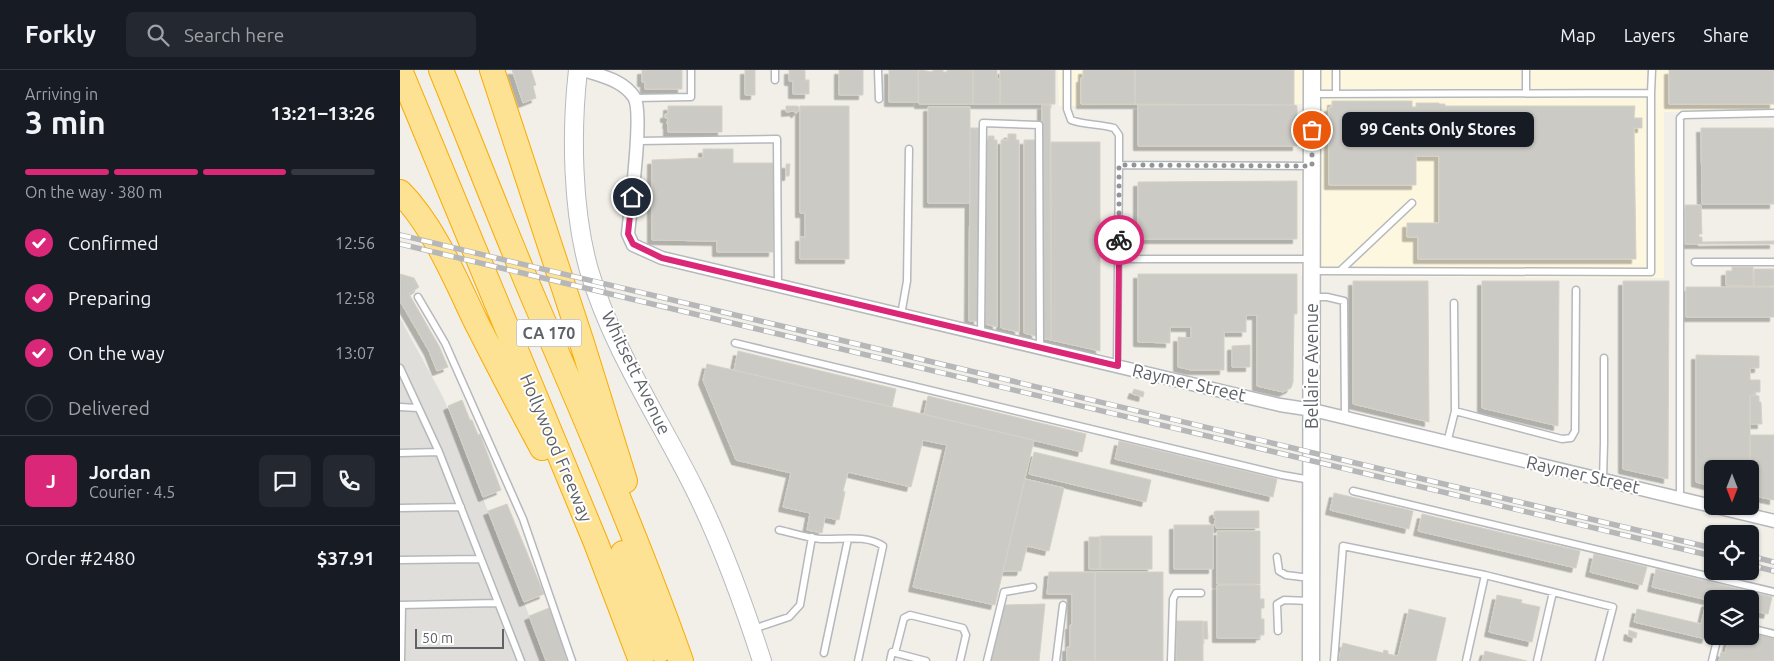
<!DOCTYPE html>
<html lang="en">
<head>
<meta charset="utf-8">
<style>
	:root { --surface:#171b24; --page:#242831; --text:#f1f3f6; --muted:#9ea1a6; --line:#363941; --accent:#db2777 }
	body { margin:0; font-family:Ubuntu,sans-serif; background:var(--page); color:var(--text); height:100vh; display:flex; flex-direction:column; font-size:19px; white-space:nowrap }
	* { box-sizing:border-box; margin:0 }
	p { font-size:16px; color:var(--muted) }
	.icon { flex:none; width:28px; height:28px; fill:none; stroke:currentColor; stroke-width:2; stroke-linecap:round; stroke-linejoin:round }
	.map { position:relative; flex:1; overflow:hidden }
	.details { display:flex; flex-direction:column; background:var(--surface); width:400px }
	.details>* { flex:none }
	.needle { width:32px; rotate:180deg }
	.fabs { position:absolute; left:1304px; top:390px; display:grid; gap:10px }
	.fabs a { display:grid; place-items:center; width:55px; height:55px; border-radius:8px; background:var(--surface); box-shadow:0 1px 4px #0004; font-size:25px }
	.scale { position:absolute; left:15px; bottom:12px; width:89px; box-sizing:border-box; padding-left:5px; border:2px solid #5f6368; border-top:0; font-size:14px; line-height:18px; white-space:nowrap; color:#5f6368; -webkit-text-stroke:4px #fff; paint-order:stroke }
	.pin { position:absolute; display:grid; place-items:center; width:42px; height:42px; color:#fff; margin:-21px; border:2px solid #fff; border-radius:50%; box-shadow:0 1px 5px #0007 }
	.courier { position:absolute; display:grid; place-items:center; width:50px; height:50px; margin:-25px; border:4px solid #db2777; border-radius:50%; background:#fff; color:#222; box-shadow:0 1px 6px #0007 }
	.bubble { position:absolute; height:35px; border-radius:8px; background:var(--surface); box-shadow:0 1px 4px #0004; font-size:16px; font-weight:700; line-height:35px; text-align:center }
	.overview em { font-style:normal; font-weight:700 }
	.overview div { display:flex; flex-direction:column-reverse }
	.overview { display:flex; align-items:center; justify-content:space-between; height:85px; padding:0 25px }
	h1 { font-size:32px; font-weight:700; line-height:38px }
	.bar { display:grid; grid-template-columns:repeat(4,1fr); gap:8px 5px; align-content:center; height:60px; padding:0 25px }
	.bar i { height:6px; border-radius:4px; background:var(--line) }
	.bar .on { background:var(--accent) }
	.bar p { grid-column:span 4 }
	.line { display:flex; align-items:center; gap:12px; padding:0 25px; border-top:1px solid var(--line) }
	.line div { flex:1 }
	.round { display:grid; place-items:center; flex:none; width:52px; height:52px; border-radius:8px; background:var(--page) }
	ol { padding:0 25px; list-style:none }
	li { display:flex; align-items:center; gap:15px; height:55px }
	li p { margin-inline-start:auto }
	li .icon { padding:5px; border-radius:50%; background:var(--accent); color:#fff; stroke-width:4 }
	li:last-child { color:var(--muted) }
	li i { width:28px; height:28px; border:2px solid var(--line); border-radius:50% }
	header { display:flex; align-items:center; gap:30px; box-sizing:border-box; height:70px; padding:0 25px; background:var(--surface); border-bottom:1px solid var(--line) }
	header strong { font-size:24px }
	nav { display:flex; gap:28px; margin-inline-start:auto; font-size:18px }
	.search { width:350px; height:45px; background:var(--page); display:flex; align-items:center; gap:12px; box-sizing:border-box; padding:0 18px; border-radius:8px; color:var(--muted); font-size:19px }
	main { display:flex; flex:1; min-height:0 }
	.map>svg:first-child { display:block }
</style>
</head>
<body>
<header>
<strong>Forkly</strong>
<div class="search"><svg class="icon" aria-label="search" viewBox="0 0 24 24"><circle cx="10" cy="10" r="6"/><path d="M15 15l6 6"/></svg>Search here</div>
<nav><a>Map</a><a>Layers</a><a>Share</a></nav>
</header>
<main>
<section class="details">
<div class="overview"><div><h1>3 min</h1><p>Arriving in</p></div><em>13:21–13:26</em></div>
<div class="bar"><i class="on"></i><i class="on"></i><i class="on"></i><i></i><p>On the way · 380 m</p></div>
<ol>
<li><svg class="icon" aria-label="check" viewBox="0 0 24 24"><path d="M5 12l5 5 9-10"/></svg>Confirmed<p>12:56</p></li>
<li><svg class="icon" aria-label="check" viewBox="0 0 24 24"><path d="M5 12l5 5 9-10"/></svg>Preparing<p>12:58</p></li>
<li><svg class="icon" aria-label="check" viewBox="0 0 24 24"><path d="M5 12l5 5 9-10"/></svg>On the way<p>13:07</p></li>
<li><i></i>Delivered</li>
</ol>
<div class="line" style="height:90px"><b class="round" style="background:var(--accent);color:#fff">J</b><div><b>Jordan</b><p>Courier · 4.5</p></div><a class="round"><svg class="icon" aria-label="chat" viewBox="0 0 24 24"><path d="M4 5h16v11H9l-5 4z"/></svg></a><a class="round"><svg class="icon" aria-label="phone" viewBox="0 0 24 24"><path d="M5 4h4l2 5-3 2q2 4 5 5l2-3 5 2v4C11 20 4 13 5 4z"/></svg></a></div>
<div class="line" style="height:65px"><div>Order #2480</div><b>$37.91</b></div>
</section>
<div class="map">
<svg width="1374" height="591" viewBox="0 0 1374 591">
	<defs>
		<filter id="shadow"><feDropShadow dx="-4.5" dy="4.5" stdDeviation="0" flood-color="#0004"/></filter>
	</defs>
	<rect width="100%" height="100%" fill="#f1efe8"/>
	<path fill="#fef7e0" d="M658,0H1374V40L1264,42V208L901,206L902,34L659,36Z"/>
	<path fill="#e0deda" d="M0,248L43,327L147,591H0Z"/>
	<path fill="#cccac5" stroke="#d6d1c6" filter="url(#shadow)" d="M112,0H131L136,15L133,16L136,28L123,33Z
		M242,0H282V19H245V12H242Z
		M345,0H355V25H345Z
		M389,0H405V10H409V24H393V11H389Z
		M439,0H463V25H439Z
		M489,0H518V32H489Z
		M520,0L533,2V0H543V2H547V0H573V34H519L518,2Z
		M573,0H597V9H600V34H573Z
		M600,0H655V34H600Z
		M683,0H735V34H681V8H683Z
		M735,0H894V35L735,34Z
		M1269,0H1374V34H1269Z
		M932,31H1012V37H1016V33H1039V34H1045V36H1235L1234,48H1242V58H1234L1236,189H1018V167H1007V153H1039V86H1016V115H929V37H932Z
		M642,35H650L651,270L642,268Z
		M738,35H894L897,36V76H738Z
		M268,36H322V62H268V54H267L268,48H265V44H268Z
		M386,36H397L399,37V41H397V43H395V41L386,42Z
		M400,36H449V189H400V167H405V143H400Z
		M528,37H570V133H528Z
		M570,58H579L578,251H569Z
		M1301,58H1374V134H1302Z
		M608,64H616V70H619V262L601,258V70H608Z
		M588,66H594V70H597V257L585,254V70H588Z
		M624,70H636V266L624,263Z
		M651,72H700V281L651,270Z
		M303,79H333V93H374L373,182H317V171L252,170V90L303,88Z
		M386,94H390L389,106H386Z
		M897,111V169H738V112Z
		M1285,135H1301L1302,164H1299V167H1302V172L1374,171V174H1285Z
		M1332,197H1353V216L1326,215V201H1332Z
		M1354,199H1374V216H1354Z
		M0,204L14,208L19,217L9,224L39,276L48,297L37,301L29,281L0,231Z
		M738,204H897V244H894L893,312L891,318L883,322L857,316V245H846V262H824V300H791L778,297V267L791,268V257H770V273L738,272Z
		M953,211H1028L1029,352L953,334Z
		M1082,211H1159L1158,356L1082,338Z
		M1223,211H1269L1268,409L1223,399Z
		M1286,217H1374V247H1286Z
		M850,275V297H832V276Z
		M338,281L496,319L492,337L334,300Z
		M1296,285L1359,286V298H1350V310H1360V322H1355V325H1350V419V399H1312V416L1296,412Z
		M307,294L634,370L595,535L513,517L547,375L523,370L511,417L448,402L443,421L445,422L439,450L425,447L422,463L407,460L410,443L383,437L391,403L336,390L303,310Z
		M734,319L744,322L743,327L732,324Z
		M1350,325L1359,326V332H1361L1362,354H1350Z
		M528,326L686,364L682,382L524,344Z
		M62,330L70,350H72L78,365L80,364L101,420L83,427L48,336Z
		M1350,365H1374V430L1350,425Z
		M719,371L877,409L873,427L715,389Z
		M634,382L751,410L746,432L629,404Z
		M625,409L664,418L649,481L627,476L621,501H603Z
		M934,423L1013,441L1009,459L930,440Z
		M107,434L144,524L124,532L88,441Z
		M816,441H859V458H816V455H814L816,448H814V442Z
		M1022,444L1180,481L1176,498L1018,461Z
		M774,455H813V499H774Z
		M817,461H860V514H817Z
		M700,466H752V499H700Z
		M689,467H700V499H689Z
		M1194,484L1247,497L1242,515L1190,502Z
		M1256,499L1372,527L1368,544L1350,540V529H1312V531L1252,517Z
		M649,502H695V591H667V577H670V555H672V524H647Z
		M695,502H763V591H695Z
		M817,515H860V529H864V538H861V549H864V565H860V568H817Z
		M1097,525L1122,530L1121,533L1140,537L1132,572L1089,562Z
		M1308,532L1312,533V543L1306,569L1234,552L1237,539L1301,554L1306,533Z
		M645,534L639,591H590L603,535Z
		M149,538L167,584L165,585L167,591H146L129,546Z
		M1009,539L1046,548L1036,591H938L943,573L983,583L984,580L988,581V584L998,586Z
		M776,551H803V591H776Z
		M807,551L808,569H803V552Z
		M1229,560L1237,563L1236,568L1228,566Z
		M1350,562L1374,568V591H1319L1321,582L1325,583L1329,568L1338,571L1339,566H1350Z
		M1085,581L1127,591H1082Z"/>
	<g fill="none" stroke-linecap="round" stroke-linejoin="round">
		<defs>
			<path id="service" d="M375,0V10
				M478,0L479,29
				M667,0V39L671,50C685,55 699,54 714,58L719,65V95L911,96
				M936,0V24
				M1126,23V0
				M913,24L1251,23L1252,0
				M235,28L291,27V0
				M237,71L377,69L378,215
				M718,189H911
				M1295,192H1374
				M913,201L1251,202V23
				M940,201L1012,133
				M18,227L45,273L123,449L172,591
				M913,227H927L944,231L945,348
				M501,245L507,211L509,79
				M581,264L583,53L639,55L640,278
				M335,273L882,405L911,410
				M717,296L719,95
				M0,298L39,382L121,591
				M0,337L18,338
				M1055,341L1162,369L1171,368L1175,361L1176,220
				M1047,373L1055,341L1054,233
				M0,383L39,382
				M1203,410L1204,373V288
				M953,421L1374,522
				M1280,429V48L1283,45L1374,43
				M0,438L61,437
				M379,460C393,463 407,468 421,469C441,470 466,464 483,476L458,591
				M877,487L879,501L886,505L910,508
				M0,490L81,489
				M0,535L98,533
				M1350,558L1374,564
				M353,559L389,547L400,535L412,467
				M878,561L877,534L884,530L910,531
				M424,583L448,469
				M495,583L504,548L510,545L563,558L566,565L560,591
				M1,591L2,535
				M490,591L492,582L526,591
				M587,591L604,522L633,517
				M656,591L663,535
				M771,591L773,529L776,523H801
				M934,591L943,476L1085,505
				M1066,591L1085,505L1213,537L1199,591
				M1137,591L1153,522
				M1312,591L1318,566"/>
			<path id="minor" d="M184,0C201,6 223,10 234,27C244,42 230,141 228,164L233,175L262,188L880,335L913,340L1374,451"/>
			<path id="tertiary" d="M911,591L912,0"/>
			<path id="secondary" d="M178,0C171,61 172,140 189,200C212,278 258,346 294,418C322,474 343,532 362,591"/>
			<path id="motorway" d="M0,0L196,473L241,591
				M41,0C73,78 103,157 136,234C187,352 238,470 281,591
				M92,0L182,273L225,411
				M0,122C33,155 55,208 75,250C97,293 119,336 142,378
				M223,483L260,580"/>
		</defs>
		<use href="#service" stroke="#b5b8bc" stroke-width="9"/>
		<use href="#minor" stroke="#b5b8bc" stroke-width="15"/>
		<use href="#tertiary" stroke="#b5b8bc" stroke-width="19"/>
		<use href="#secondary" stroke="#b6babf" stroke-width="20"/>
		<use href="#motorway" stroke="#f9ab00" stroke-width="26"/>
		<use href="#service" stroke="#fff" stroke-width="6"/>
		<use href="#minor" stroke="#fff" stroke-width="12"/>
		<use href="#tertiary" stroke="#fff" stroke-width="16"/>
		<use href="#secondary" stroke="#fff" stroke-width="18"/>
		<use href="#motorway" stroke="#fde293" stroke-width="24"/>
		<defs>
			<path id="rail" d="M0,165L1312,478
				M0,174L1312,486
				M1350,486L1374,492
				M1350,495L1374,501"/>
		</defs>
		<use href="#rail" stroke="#b6b7b8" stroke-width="5.5"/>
		<use href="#rail" stroke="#fff" stroke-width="4" stroke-dasharray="11" stroke-linecap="butt"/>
	</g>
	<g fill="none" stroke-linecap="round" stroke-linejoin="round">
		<path stroke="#929495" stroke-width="5" stroke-dasharray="0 9" d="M719,170V95L912,96V60"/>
		<path stroke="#db2777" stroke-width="6" d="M232,127L228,164L233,174L262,188L718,296L719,170"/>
	</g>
	<g text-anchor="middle" stroke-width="4" stroke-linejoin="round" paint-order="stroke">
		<rect fill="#fff" stroke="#8f9295" stroke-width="1" x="116.5" y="249.5" width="65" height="27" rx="4"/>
		<g font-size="16" font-weight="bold" fill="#5f6368">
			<text x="149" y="269">CA 170</text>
		</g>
		<g font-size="18" fill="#5f6368" stroke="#fff">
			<text transform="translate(912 296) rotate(-90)" y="6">Bellaire Avenue</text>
			<text transform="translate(236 303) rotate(64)" y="6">Whitsett Avenue</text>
			<text transform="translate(789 313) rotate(13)" y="6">Raymer Street</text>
			<text transform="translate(156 378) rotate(67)" y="6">Hollywood Freeway</text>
			<text transform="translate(1183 405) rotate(13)" y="6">Raymer Street</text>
		</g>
	</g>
</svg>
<div class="fabs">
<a><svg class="needle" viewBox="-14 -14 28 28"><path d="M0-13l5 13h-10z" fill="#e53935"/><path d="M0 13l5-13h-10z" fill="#9ea1a6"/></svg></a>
<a><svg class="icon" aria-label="locate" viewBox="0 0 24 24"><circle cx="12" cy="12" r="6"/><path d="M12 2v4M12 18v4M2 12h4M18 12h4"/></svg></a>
<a><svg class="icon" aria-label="layers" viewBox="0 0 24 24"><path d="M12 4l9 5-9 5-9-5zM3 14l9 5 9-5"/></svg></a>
</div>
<div class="scale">50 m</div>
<div class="pin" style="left:912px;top:60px;background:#ea580c"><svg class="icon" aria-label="bag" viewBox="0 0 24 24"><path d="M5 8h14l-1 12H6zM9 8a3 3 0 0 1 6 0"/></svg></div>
<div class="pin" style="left:232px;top:127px;background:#1f2937"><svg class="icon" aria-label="home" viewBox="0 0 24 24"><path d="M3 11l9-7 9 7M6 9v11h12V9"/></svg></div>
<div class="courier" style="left:719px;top:170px"><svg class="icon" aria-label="bike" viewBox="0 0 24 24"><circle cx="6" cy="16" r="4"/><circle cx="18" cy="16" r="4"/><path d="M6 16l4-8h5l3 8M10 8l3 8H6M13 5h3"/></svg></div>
<div class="bubble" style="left:942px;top:42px;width:192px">99 Cents Only Stores</div>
</div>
</main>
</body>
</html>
